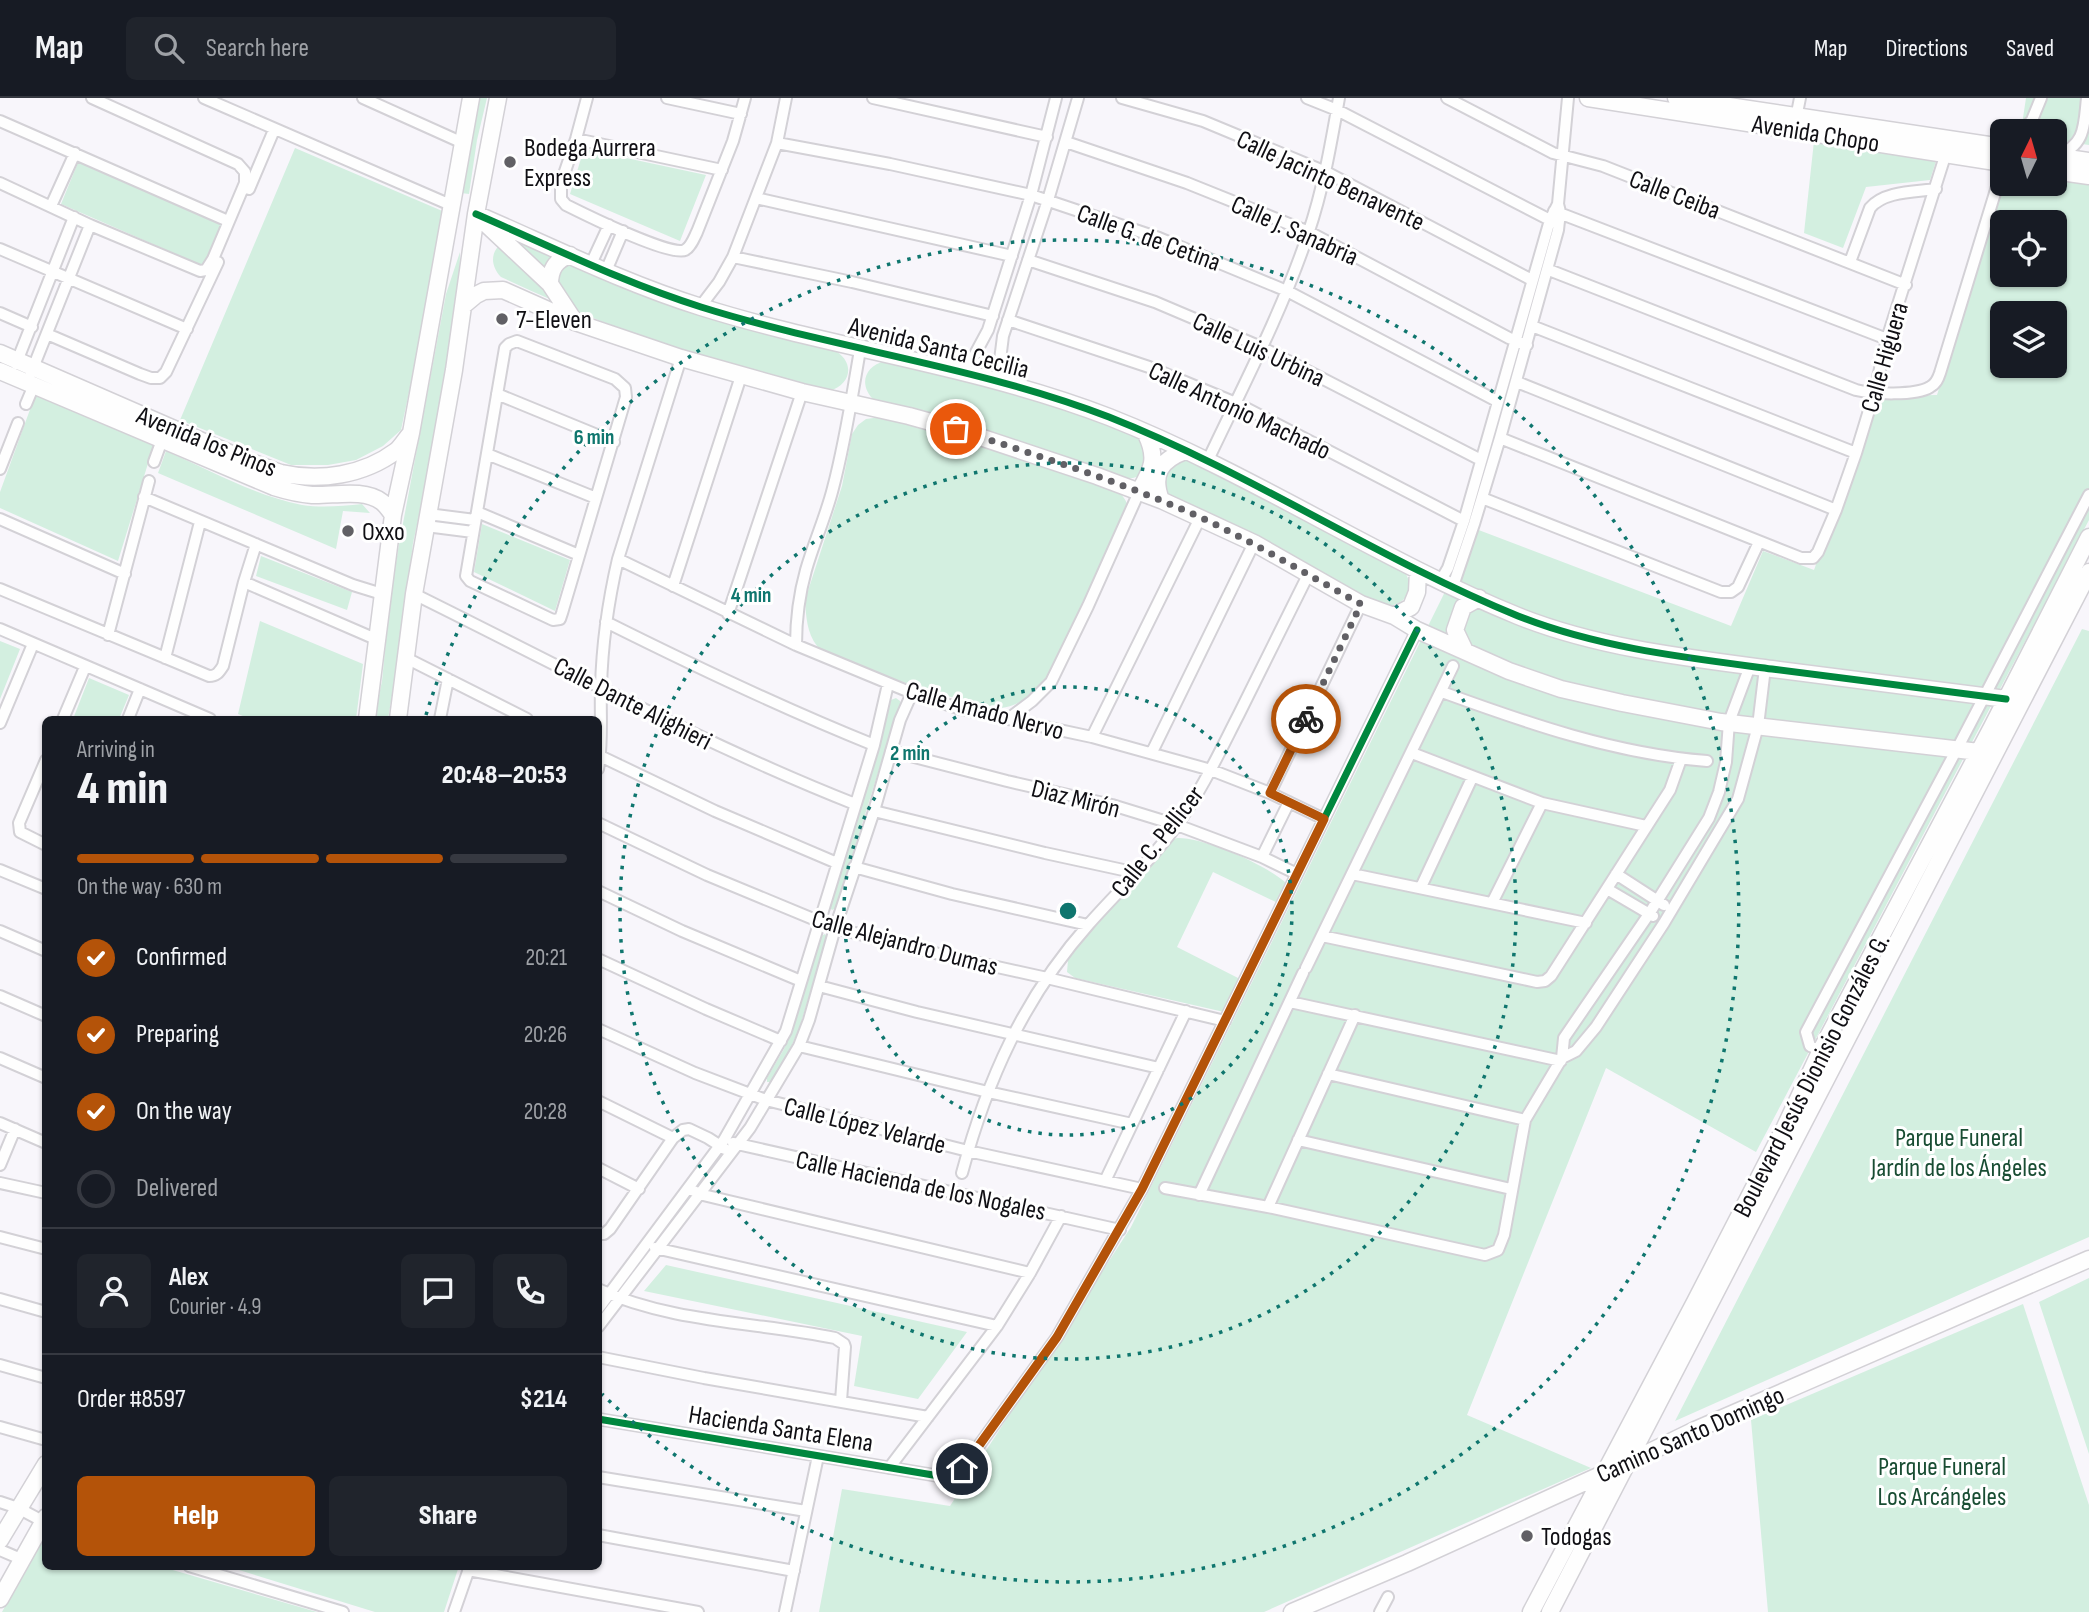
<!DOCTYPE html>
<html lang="en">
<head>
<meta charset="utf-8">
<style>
	:root { --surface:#171b24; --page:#20242c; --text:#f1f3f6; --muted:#9ea1a6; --line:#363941; --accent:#b45309 }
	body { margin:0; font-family:"Sofia Sans Condensed",sans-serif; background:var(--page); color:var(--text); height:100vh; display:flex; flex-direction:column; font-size:26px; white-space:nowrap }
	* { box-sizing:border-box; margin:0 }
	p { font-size:23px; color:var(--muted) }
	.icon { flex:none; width:38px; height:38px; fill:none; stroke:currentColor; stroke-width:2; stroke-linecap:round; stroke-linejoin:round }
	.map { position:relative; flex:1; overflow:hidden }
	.sheet { position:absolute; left:42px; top:618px; width:560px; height:854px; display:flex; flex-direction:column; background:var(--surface); border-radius:10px; box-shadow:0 2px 5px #0004 }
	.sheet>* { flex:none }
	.needle { width:46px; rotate:5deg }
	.controls { position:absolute; left:1990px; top:21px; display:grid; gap:14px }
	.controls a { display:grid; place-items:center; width:77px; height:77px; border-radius:10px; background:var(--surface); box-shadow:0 2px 5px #0004; font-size:35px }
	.pin { position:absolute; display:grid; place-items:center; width:60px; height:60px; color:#fff; margin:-30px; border:4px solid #fff; border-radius:50%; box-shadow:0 2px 7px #0007 }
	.courier { position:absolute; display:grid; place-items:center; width:70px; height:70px; margin:-35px; border:5px solid #b45309; border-radius:50%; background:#fff; color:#222; box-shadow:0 2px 9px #0007 }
	.overview em { font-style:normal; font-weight:800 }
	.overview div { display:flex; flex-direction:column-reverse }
	.overview { display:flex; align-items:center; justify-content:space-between; height:119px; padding:0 35px }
	h1 { font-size:46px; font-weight:800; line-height:52px }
	.bar { display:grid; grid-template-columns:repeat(4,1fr); gap:10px 7px; align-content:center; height:84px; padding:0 35px }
	.bar i { height:9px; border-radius:5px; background:var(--line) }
	.bar .current { background:var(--accent) }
	.bar p { grid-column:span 4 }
	.line { display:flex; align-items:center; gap:18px; padding:0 35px; border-top:2px solid var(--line) }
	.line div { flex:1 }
	.round { display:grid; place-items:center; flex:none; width:74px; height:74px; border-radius:10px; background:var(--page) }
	ol { padding:0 35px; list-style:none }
	li { display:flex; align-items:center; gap:21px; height:77px }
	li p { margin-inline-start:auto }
	li .icon { padding:7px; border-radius:50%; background:var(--accent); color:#fff; stroke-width:4 }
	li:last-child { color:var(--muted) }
	li i { width:38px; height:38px; border:4px solid var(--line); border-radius:50% }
	.cta { display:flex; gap:14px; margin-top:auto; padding:14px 35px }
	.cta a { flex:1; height:80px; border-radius:10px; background:var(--accent); color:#fff; font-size:28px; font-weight:800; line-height:80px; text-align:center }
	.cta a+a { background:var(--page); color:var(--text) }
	header { display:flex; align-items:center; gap:42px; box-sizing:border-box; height:98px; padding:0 35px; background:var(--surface); border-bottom:2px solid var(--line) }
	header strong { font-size:33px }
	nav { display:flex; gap:38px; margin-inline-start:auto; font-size:24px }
	.search { width:490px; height:63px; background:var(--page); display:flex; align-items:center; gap:18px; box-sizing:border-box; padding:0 24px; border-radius:10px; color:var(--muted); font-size:26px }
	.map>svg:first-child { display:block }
</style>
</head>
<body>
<header>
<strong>Map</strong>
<div class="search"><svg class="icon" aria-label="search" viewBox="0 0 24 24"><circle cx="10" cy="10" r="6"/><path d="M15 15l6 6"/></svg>Search here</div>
<nav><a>Map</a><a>Directions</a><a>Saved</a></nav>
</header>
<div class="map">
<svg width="2089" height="1514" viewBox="0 0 2089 1514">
	<rect width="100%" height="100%" fill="#f8f6fb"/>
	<path fill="#d3efe0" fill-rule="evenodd" d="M479,0H487L477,42L469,96L461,95Z
		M2026,0H2089V47L2055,42L2054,33H2021Z
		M1814,43L1937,60L1930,82L1866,89L1843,150L1804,135Z
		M295,50L447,115L401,332L383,348L356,362L328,367H291L180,322Z
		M584,51L706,77L680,143L570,96Z
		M79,62L222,125L203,168L61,106Z
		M2055,77L2089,82V422L1756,1054L1606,970L1467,1317L1591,1370L1264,1514H819L842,1391L950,1408L1131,1129L1476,431L1731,528L1763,453L1814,472L1878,298L1937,297L2004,86H2054ZM2002,124H2054V177H2002ZM2002,215H2054V268H2002Z
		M509,141L521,143L714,221L774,238L832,251C855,262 853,286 829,293C784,281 738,272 694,258C628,236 564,208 501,179C488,165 491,149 509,141Z
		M460,154L459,200L433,354L413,445L401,545L388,621H374L382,583L389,511L398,452L446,196Z
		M885,263L941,274L1066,311L1136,336L1149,349L1143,377L1133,380H1122L875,303C858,288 864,268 885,263Z
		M36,295L154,346L118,463L0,410V394Z
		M881,319L931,331L1115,391C1124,398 1128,404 1129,415L1046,582C1035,595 1020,608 1001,610C980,611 828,562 817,548C807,535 806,519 805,502L842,388L852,336L858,327L866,321Z
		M166,353C210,372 255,398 302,407C322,410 342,408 362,406L370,415L343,413L336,451L158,375Z
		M1177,361H1189L1404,473C1417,491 1405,509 1383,508L1303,466L1174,401L1165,393L1163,380Z
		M482,426L570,462L555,513L474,474Z
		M261,458L352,494L347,512L256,478Z
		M260,523L363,566L356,621H250L238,616Z
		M2082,531L2089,533V1139L1675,1323Z
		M0,543L20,551L0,601Z
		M89,580L129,597L119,621H73Z
		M896,600L900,603L901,606L895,620L836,810L832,812L830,810L887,619L891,602Z
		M1177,740C1203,739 1267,767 1286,785L1278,805L1213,774L1177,849L1240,881L1224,914L1075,880L1067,874L1068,862L1080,846L1172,742Z
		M825,836L827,839L800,928L789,954L772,982L770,984H767V980L784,951L794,926L821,838Z
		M666,1167L967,1234L918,1301L854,1288L862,1238L644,1193Z
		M2089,1180V1356L2039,1204Z
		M2023,1206L2089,1407V1514H1768L1751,1322Z
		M44,1435H45L46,1468H159L317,1514H2Z
		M226,1468H459L444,1514H375Z"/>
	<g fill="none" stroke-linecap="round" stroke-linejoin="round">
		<defs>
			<path id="street" d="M204,0L453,108
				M363,0L463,45
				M587,0L576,41L561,85V101L566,107C584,116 671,159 685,152C691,149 694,140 697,134L733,43L745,0
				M667,0L741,16
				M873,0L1047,39
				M1122,0L1203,23L1326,74L1532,182
				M1307,0L1337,12L1550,122
				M1447,0L1553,55L1603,68L1906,187
				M0,23L228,123
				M1795,25L1800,0
				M2022,33L2032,22L2041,0
				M576,41L722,72
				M1066,44L1187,85L1309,134L1509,240L1527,247
				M777,45L890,66L1031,97L1159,140L1287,193L1497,303
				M2057,57C2086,48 2084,26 2087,0
				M0,85L90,127L200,173L206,172L213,161L245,85V74L238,66L92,0
				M249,91L274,32
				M756,100L1012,158
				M51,108L75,55
				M1554,113L1887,241
				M0,151L187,231
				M733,159L852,184L993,218
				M1028,162L1155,204L1261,249L1481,362
				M1850,164L1870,110C1884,93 1915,94 1936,91
				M591,166L609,127
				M1549,172L1856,292C1872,296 1916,298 1930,289C1936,286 1938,281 1940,275L2002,72
				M606,173L623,133
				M700,209L719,184L733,159L777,45L786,0
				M0,215L32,229
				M1008,222L1149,269L1236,305L1464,423
				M1532,228L1856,355
				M47,236L140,276L151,280H160L166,274L218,164
				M517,243L615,281L625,290L626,299L562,515L560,521L553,522L470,483L466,478L505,250L509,246Z
				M16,266L74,119
				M952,272L966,266L974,258L988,232L1031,97L1056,0
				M31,275L90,127
				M1517,284L1836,412
				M1005,285L1000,262L1003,238L1048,102L1078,0
				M497,296L614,344
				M26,306L34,287
				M1500,340L1801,460H1813L1818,454L1836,412L1856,355L1874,296L1887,241L1946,55
				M487,356L596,400
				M1208,362C1243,288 1282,214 1308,136C1323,92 1331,46 1339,0
				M154,364L162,342
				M0,371L18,325
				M144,399L353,487L382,496
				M1482,400L1721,494H1731L1738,489L1759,444
				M477,414L579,457
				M428,416L475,422
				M0,421L125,476
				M426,428L473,434
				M618,461L796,547L912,595L961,611L1092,639L1211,672L1270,695L1324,721
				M1441,482L1448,470L1464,423L1550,122L1558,106
				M244,484L378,542
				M673,488L741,278
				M1453,488L1474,426L1500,340L1558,132L1560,114L1558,106L1568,0
				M0,491L209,578C217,578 219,574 223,568L244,484L256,446
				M414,496C560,568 703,646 855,706
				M728,516L802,294
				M606,524C694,568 782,610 874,647
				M0,531L210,621
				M108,537L149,383
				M796,547C796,522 799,497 806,472C814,444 826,418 833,390C845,345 852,298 860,252
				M165,560L200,424
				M406,560L527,621
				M1442,594C1527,625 1616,656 1707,663
				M63,621L85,569
				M128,621L140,591
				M440,621L448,581
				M1008,621L1032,603L1051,584L1088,508L1139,394
				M0,625L33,546
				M1092,639L1200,420
				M891,653L1007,683L1112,707L1177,727L1262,759L1297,776
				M1152,654L1254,445
				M1412,655L1542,705L1646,728
				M598,657L715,713L837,765
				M46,662L19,725L20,734L46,747
				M598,671C603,644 600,617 601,590C602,547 608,504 618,461L681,260
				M1270,695L1361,506
				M874,713L1045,755L1137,775
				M598,725L707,777L835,830L943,857L1047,880L1225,923
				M1262,759L1289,704
				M854,769L952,796L1088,827
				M0,772L46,791
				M1352,776L1586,825
				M1616,776L1664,807
				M1421,789L1472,680
				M1607,791L1653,818
				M598,793L682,833L801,883
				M1492,805L1542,705
				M0,833L46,853
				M1322,838L1537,884L1545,883L1551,878L1670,692L1681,661
				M598,861L706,911L781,943
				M1306,870L1453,568
				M819,888L917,914L1159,970
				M0,898L46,918
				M1290,904L1561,963
				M598,931L695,975L766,1002L968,1053L1142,1091
				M799,948L988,994L1132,1026
				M1821,952L1810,948L1806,934L1957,651L2089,397
				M0,960L46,980
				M1562,960L1576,953L1596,929L1664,825L1738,701L1758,628L1765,570
				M1328,976L1525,1022
				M598,1003L673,1040
				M0,1025L46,1045
				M1298,1042L1511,1091
				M733,1045L1120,1132
				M0,1067L15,1031
				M598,1070L639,1091
				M962,1075C987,982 1024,899 1089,826C1118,793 1151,763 1177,727C1202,692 1220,653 1239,616C1262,570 1285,523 1308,477
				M1105,1083L1186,913
				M0,1085L46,1095
				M1165,1090L1268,1109L1485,1157L1498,1152L1504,1137L1525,1022L1562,960L1564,940L1649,816L1709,720L1719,694L1726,664L1729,624L1750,568
				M694,1093L699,1096L1030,1175
				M1199,1097L1303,875
				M1268,1109L1355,917
				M598,1136H604L610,1131L673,1040L683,1032L689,1031L708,1040L725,1051
				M0,1139L46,1151
				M655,1150L997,1228
				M598,1191C672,1225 757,1224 835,1240L844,1246L845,1249L841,1303
				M0,1201L46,1214
				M598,1211L724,1042L786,933L874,647L888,586
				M598,1229L750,1030L799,948L809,922L835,830L874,713L900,622L912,595
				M598,1259L704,1280L928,1319
				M0,1267L46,1280
				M598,1321L939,1378L952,1376L962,1371L1057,1239L1142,1091L1417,532
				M0,1329L46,1342
				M889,1370L997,1228L1030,1175L1061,1118
				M598,1379L806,1413
				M0,1404L18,1410L46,1425
				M598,1437L794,1473
				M0,1452L21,1461
				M189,1468L343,1514
				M468,1472L698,1514
				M454,1514L470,1468
				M785,1514L818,1358
				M1380,1514L1388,1499"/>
			<path id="secondary" d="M1588,0L2002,65
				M1676,0L2002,49
				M2054,58L2089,63
				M2054,73L2089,78
				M476,116C550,148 624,185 701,209C835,251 977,268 1109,319C1251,375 1378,461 1518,518C1598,550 1688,560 1772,571C1850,581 1928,591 2006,601
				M485,125L550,186L575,224
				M550,186C550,171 556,162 570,157
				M464,207L476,197L484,193L503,192L575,224L681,260L802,294L909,318L956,331L1097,378L1161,402L1254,445L1361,506L1394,518L1417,532L1509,573L1561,591L1622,605L1721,624L1979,654
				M0,255L250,364C261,367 271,372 281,375C320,384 364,377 396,353C401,349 405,342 410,336
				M0,273L274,389C287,393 299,396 312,397C333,398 364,390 382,404C386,407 390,413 393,417
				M1139,394C1152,371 1158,361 1146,336
				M1161,402C1151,376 1161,362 1185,353
				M1394,518L1411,509L1417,494L1418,473
				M1465,553L1455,532L1463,509L1479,500
				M367,621L393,417L411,335L471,0
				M398,621L414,496L454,272L476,116L498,0
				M1627,1365L1695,1332L2089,1161
				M0,1442L46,1366
				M0,1501L46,1419
				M1292,1514L1407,1465L1607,1374
				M1531,1514L1695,1204L1785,1029L1821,952L1992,629L2089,439
				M1550,1514C1732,1168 1911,821 2089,474"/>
		</defs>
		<use href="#street" stroke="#d3d1d6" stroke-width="14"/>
		<use href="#secondary" stroke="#d3d1d6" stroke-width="19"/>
		<use href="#street" stroke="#fefefe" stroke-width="10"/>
		<use href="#secondary" stroke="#fefefe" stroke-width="16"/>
		<defs>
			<path id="cycleway" d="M476,116C550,148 624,185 701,209C835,251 977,268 1109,319C1251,375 1378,461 1518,518C1598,550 1688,560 1772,571C1850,581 1928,591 2006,601
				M598,1321L939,1378L952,1376L962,1371L1057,1239L1142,1091L1417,532"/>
		</defs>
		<use href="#cycleway" stroke="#fff" stroke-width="11"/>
		<use href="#cycleway" stroke="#00873e" stroke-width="7"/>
	</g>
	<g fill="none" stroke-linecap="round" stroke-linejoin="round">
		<path stroke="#616065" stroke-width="7" stroke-dasharray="0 12.6" d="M956,331C1039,358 1122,384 1202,420C1257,446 1308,477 1361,506L1306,621"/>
		<path stroke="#b45309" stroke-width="9" d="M962,1371L1057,1239L1142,1091L1324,721L1270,695L1306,621"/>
	</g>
	<g fill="none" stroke="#0f766e" stroke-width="3.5" stroke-dasharray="3.5 7">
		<circle cx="1068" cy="813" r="224"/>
		<circle cx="1068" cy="813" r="448"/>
		<path d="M426 617A671 671 0 1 1 602 1296"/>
	</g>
	<g fill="#616065" stroke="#fff" stroke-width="2.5">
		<circle cx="510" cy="64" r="7"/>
		<circle cx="502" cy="221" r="7"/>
		<circle cx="348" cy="433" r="7"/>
		<circle cx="1527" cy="1438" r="7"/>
	</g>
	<g text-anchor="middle" stroke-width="6" stroke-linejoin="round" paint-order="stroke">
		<g font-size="26" fill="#100f14" stroke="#fff">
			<text transform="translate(1816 35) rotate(9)" y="9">Avenida Chopo</text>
			<text transform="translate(1331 82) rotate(25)" y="9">Calle Jacinto Benavente</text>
			<text transform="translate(1675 96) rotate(21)" y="9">Calle Ceiba</text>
			<text transform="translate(1295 132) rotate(24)" y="9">Calle J. Sanabria</text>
			<text transform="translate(1149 139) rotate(20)" y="9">Calle G. de Cetina</text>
			<text transform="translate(939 249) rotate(14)" y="9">Avenida Santa Cecilia</text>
			<text transform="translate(1259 251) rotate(25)" y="9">Calle Luis Urbina</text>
			<text transform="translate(1884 259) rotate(-74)" y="9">Calle Higuera</text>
			<text transform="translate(1240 312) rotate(25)" y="9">Calle Antonio Machado</text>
			<text transform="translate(207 343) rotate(22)" y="9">Avenida los Pinos</text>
			<text transform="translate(633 605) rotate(27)" y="9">Calle Dante Alighieri</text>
			<text transform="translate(985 612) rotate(15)" y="9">Calle Amado Nervo</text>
			<text transform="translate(1076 700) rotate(14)" y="9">Diaz Mirón</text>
			<text transform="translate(1157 743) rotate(-52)" y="9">Calle C. Pellicer</text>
			<text transform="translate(905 844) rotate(15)" y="9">Calle Alejandro Dumas</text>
			<text transform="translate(1811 977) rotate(-63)" y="9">Boulevard Jesús Dionisio Gonzáles G.</text>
			<text transform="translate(865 1027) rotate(14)" y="9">Calle López Velarde</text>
			<text transform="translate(921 1087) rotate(12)" y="9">Calle Hacienda de los Nogales</text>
			<text transform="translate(781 1330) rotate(9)" y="9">Hacienda Santa Elena</text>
			<text transform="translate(1690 1336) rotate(-24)" y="9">Camino Santo Domingo</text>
		</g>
		<g font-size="26" fill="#100f14" stroke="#fff" text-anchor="start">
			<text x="524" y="58">Bodega Aurrera<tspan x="524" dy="30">Express</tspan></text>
			<text x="516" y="230">7-Eleven</text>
			<text x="362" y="442">Oxxo</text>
			<text x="1541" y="1447">Todogas</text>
		</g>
		<g font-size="26" fill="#194d33" stroke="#fff">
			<text x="1959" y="1048">Parque Funeral<tspan x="1959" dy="30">Jardín de los Ángeles</tspan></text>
			<text x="1942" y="1377">Parque Funeral<tspan x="1942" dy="30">Los Arcángeles</tspan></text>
		</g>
	</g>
	<circle cx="1068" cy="813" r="10" fill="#0f766e" stroke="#fff" stroke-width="3.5"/>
	<g font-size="21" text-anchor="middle" font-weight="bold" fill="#0f766e" stroke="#fff" stroke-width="6" stroke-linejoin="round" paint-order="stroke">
		<text x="594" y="346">6 min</text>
		<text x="751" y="504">4 min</text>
		<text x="910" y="662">2 min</text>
	</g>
</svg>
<div class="controls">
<a><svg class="needle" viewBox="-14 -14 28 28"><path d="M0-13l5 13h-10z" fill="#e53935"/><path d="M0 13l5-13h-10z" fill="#9ea1a6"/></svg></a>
<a><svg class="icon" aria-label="locate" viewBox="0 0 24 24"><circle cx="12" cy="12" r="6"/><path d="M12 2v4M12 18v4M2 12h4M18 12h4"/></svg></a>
<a><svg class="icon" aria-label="layers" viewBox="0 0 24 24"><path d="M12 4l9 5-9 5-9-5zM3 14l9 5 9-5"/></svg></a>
</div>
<div class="pin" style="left:956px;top:331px;background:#ea580c"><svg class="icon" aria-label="bag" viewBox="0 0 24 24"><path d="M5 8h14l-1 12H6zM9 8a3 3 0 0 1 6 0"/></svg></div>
<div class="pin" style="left:962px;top:1371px;background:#1f2937"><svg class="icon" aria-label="home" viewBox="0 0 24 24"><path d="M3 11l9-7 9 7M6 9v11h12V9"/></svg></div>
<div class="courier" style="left:1306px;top:621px"><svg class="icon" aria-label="bike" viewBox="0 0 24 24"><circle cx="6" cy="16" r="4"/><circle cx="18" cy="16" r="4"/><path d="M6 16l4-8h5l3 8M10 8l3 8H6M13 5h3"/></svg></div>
<section class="sheet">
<div class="overview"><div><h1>4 min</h1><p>Arriving in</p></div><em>20:48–20:53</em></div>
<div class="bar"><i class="current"></i><i class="current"></i><i class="current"></i><i></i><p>On the way · 630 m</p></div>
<ol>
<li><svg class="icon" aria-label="check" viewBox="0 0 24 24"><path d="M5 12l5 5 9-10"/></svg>Confirmed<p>20:21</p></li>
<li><svg class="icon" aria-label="check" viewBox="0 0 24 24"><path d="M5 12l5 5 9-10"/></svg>Preparing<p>20:26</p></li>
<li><svg class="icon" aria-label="check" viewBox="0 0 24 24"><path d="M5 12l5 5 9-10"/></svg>On the way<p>20:28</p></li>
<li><i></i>Delivered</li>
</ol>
<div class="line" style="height:126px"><a class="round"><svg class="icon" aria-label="person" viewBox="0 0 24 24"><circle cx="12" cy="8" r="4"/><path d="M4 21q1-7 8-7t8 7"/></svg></a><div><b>Alex</b><p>Courier · 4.9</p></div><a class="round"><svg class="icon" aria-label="chat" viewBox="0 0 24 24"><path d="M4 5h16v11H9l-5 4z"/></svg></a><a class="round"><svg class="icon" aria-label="phone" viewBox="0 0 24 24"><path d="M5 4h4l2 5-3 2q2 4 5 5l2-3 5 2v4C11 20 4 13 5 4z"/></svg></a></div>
<div class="line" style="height:91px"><div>Order #8597</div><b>$214</b></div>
<div class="cta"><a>Help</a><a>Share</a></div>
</section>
</div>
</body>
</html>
